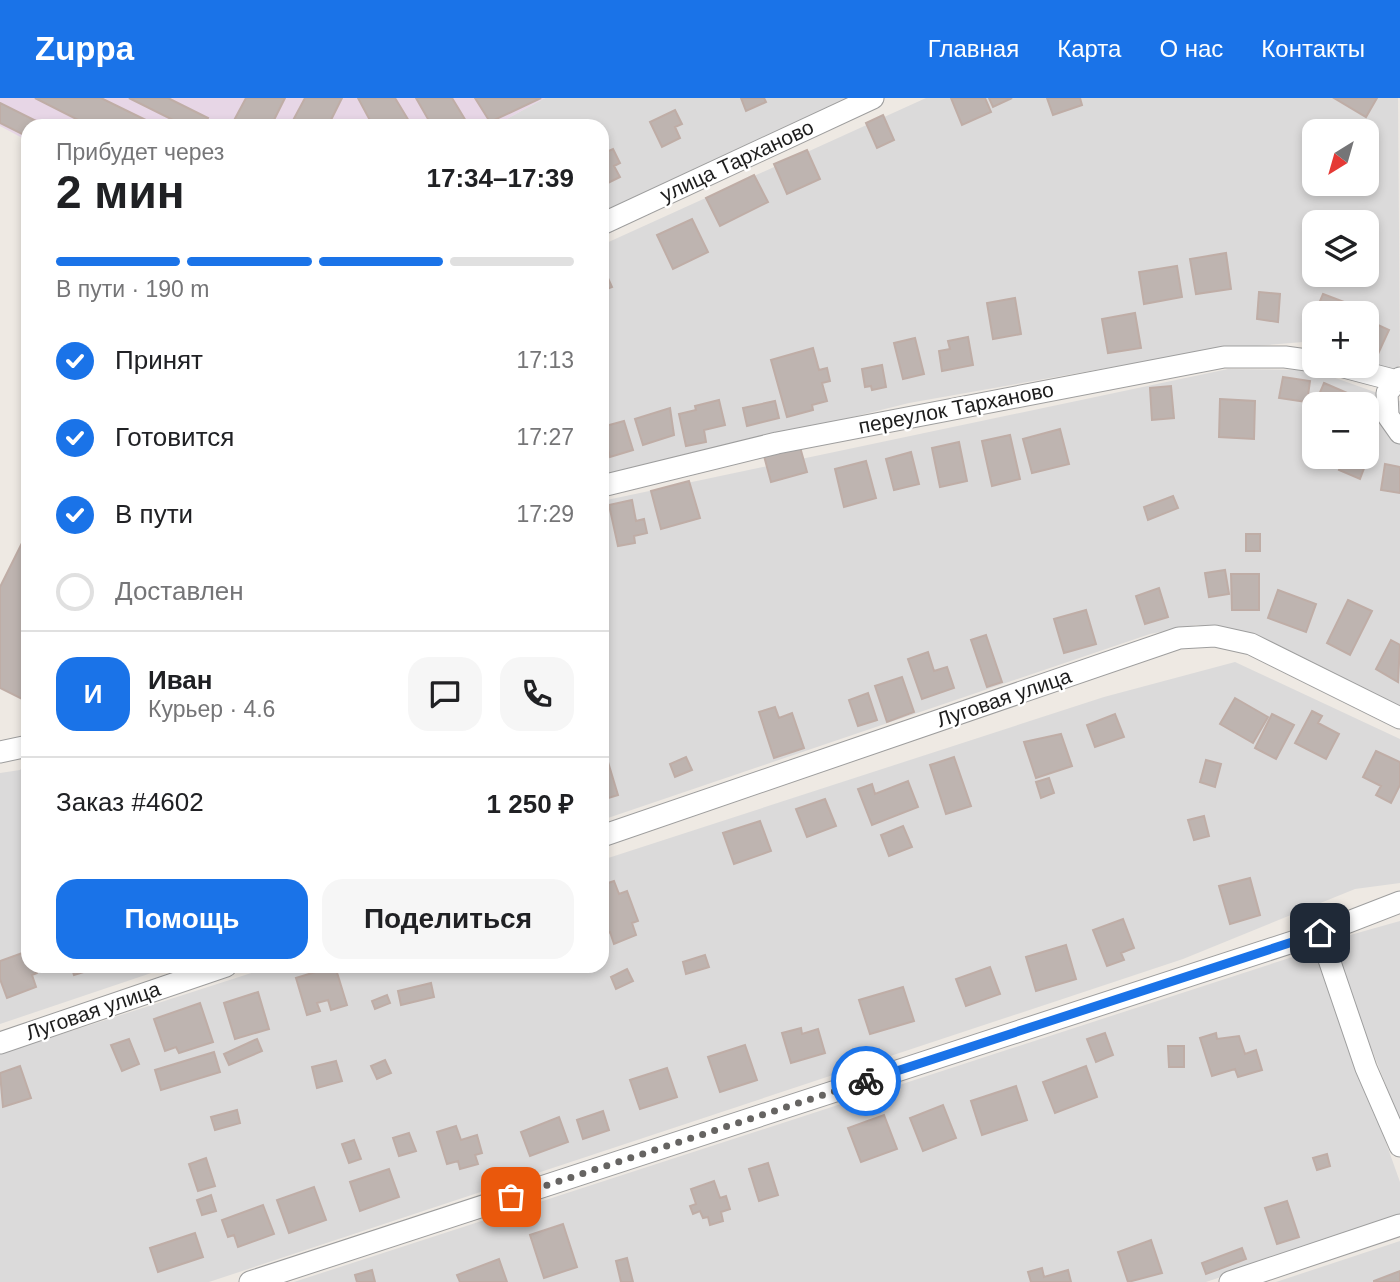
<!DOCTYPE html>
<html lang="ru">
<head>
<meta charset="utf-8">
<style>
	:root { --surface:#fff; --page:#f6f6f6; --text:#202124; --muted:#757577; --line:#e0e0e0; --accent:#1a73e8 }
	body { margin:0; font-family:Helvetica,sans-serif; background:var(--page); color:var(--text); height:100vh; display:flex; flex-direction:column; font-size:26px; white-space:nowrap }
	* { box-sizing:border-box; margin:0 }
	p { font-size:23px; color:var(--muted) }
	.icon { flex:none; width:38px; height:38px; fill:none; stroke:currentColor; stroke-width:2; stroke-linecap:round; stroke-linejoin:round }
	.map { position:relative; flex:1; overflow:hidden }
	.panel { position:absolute; left:21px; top:21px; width:588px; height:854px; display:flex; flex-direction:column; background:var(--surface); border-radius:21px; box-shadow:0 4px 10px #0003 }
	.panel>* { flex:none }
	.needle { width:46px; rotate:217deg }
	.fabs { position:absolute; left:1302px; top:21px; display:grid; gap:14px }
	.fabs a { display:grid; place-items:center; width:77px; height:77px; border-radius:14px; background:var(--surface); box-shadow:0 4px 10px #0003; font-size:35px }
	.pin { position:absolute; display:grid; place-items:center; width:60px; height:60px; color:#fff; margin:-30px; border-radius:14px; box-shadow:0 4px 10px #0006 }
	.courier { position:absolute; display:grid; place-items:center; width:70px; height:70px; margin:-35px; border:5px solid #1a73e8; border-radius:50%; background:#fff; color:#222; box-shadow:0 2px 9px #0007 }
	.overview em { font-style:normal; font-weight:800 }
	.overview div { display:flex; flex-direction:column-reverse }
	.overview { display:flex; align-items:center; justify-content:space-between; height:119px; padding:0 35px }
	h1 { font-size:46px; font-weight:800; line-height:52px }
	.bar { display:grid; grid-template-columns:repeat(4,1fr); gap:10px 7px; align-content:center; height:84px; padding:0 35px }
	.bar i { height:9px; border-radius:5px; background:var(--line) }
	.bar .selected { background:var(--accent) }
	.bar p { grid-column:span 4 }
	.line { display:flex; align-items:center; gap:18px; padding:0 35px; border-top:2px solid var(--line) }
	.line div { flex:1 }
	.round { display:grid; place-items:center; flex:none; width:74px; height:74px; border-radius:21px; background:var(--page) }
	ol { padding:0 35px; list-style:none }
	li { display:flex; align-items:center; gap:21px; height:77px }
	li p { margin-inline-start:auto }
	li .icon { padding:7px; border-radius:50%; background:var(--accent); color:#fff; stroke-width:4 }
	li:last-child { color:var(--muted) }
	li i { width:38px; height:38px; border:4px solid var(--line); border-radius:50% }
	.button { display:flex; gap:14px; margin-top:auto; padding:14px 35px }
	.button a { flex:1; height:80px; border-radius:21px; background:var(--accent); color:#fff; font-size:28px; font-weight:800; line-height:80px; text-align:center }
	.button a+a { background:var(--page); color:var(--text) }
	header { display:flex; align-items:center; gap:42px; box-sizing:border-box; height:98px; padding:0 35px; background:var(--accent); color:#fff }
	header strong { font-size:33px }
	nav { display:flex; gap:38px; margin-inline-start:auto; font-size:24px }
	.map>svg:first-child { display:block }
</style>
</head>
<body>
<header>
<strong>Zuppa</strong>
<nav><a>Главная</a><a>Карта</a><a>О нас</a><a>Контакты</a></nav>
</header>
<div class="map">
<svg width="1400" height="1184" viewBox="0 0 1400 1184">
	<rect width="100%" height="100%" fill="#eee9e3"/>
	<path fill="#dbdada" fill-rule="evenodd" d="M545,0H871L602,121V28H494Z
		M926,0H1398L1400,267L1391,276L1367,267V215H1314V248L1303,244L1209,252L909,305L602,381V147ZM1314,33H1367V86H1314ZM1314,124H1367V177H1314Z
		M1228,271L1313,272L1400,303V612L1275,546L1197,527L1150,536L602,722V403ZM1314,306H1367V359H1314Z
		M1235,564L1400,641V785L1355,791L1183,861L209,1184H0V956L273,868H602V762L1104,599Z
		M28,663V868H172L0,926V675L20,672Z
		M1400,823V1023L1329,843Z
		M1317,851L1400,1084V1119L1206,1184H294Z
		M1400,1143V1184H1276Z"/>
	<path fill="#e7d6e6" d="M0,0H545L494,28H28V43L0,28Z"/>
	<path fill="#beb4b0" stroke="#bfada6" stroke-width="2" d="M35,0H101L158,28H90Z
		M129,0H168L208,20L204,28H185Z
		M246,0H285L271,28H231Z
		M305,0H342L328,28H290Z
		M358,0H395L412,28H373Z
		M416,0H452L469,28H432Z
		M475,0H541L490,24Z
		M741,0H764L766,4L746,13Z
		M951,0H985L991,14L962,27Z
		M989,0H1012L993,9Z
		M1047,0H1080L1082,7L1053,17Z
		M1334,0H1377L1366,19Z
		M0,5L46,28H28V39L0,25Z
		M675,12L682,26L675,29L680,40L662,49L650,24Z
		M883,17L894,42L877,50L866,25Z
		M613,51L620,65L614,68L620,79L602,88V56Z
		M807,52L820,81L787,96L774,66Z
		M754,77L768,104L720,128L706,100Z
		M692,121L708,154L673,171L657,137Z
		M1226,155L1231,191L1196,196L1190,161Z
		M602,167L612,189L602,193Z
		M1177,168L1182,199L1144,206L1139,174Z
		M1259,194L1280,196L1278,224L1257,221Z
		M1323,196L1347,205L1343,215H1315Z
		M1015,200L1021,236L993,241L987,205Z
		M1357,206L1370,212L1367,219V215H1353Z
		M1135,215L1141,250L1108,255L1102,221Z
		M1367,222L1389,232L1378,256L1367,251Z
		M968,239L973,267L942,273L939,253L950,251L948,243Z
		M915,240L924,276L903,281L894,245Z
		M813,250L819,272L827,270L830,283L822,285L827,303L812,307L813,312L787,319L771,262Z
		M882,267L886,289L872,292L871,288L865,289L862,271Z
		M1283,279L1310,283L1307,304L1279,300Z
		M1324,285L1352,297L1348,306H1315Z
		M1171,288L1174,320L1152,322L1150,290Z
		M1220,301L1255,303L1254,341L1219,339Z
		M719,302L725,327L704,332L706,344L686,348L679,316L696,312L695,308Z
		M775,303L779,320L747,328L743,310Z
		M670,310L674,337L643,347L635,321Z
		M624,323L633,352L610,359L602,329Z
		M1060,331L1069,366L1032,375L1023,341Z
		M1010,337L1020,381L992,388L982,343Z
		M1367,342L1374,344L1360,381L1339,372L1344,359H1367Z
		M959,344L967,383L940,389L932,350Z
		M800,349L807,374L771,384L764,358Z
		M911,354L919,386L894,392L886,361Z
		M866,363L876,400L844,409L835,371Z
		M1385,366L1400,369V395L1381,392Z
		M689,383L700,420L661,431L651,393Z
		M1173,398L1178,410L1148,422L1144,409Z
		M632,402L636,423L644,421L647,435L634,438L635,445L618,448L609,407Z
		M28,433V604L0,590V489Z
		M1246,436H1260V453H1246Z
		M1225,472L1229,496L1209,499L1205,475Z
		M1231,476H1259V512H1232Z
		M1159,490L1168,519L1145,526L1136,498Z
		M1278,492L1316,506L1306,534L1268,520Z
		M1348,502L1372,513L1350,557L1327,545Z
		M1086,512L1096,546L1064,555L1054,521Z
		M986,537L1002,584L987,589L971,542Z
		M1391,542L1400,547L1398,584L1376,571Z
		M928,554L934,573L947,569L954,590L922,601L908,561Z
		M902,579L914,614L887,624L875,588Z
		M868,595L877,622L858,628L849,602Z
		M1235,600L1268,619L1253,645L1220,626Z
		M775,609L779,620L792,615L804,650L774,660L759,614Z
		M1312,613L1322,618L1318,625L1339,636L1326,661L1295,645Z
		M1115,616L1124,639L1095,649L1087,627Z
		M1272,616L1294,627L1276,661L1255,650Z
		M1061,636L1072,668L1036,680L1024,644Z
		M1376,653L1400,664V687L1391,705L1376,697L1381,688L1363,679Z
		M686,659L692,672L675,679L670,666Z
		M954,659L971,708L946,716L930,667Z
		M1206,662L1221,666L1215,689L1200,684Z
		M608,664L618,697L602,702V666Z
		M1049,680L1054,695L1041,700L1036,684Z
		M908,683L918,709L872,727L858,691L872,686L875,696Z
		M825,701L836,728L807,739L796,711Z
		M1204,718L1209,738L1194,742L1188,722Z
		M760,723L771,753L734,766L723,735Z
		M903,728L912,749L889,758L881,737Z
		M1250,780L1260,817L1230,826L1219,788Z
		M614,783L619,796L627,793L638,823L632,825L636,837L614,846L610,834L602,837V802L606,801L602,787Z
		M1123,821L1134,850L1121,855L1124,862L1107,868L1093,832Z
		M1066,847L1076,881L1036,893L1026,859Z
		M28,853V868H34L37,875L32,877L36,889L7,900L0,881V863Z
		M705,857L709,869L686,876L683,864Z
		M71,868H103L74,877Z
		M335,868L347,907L331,912L328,902L317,905L320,913L307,917L296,880Z
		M990,869L1000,896L966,908L956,881Z
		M627,871L633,883L616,891L611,879Z
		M431,885L434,899L401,907L398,893Z
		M903,889L914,923L870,936L859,902Z
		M258,894L269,931L235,941L224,905Z
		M387,897L390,905L375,911L372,903Z
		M200,905L213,944L179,955L176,949L165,953L154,921Z
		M801,930L802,936L818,931L825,955L791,965L782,935Z
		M1105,935L1113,957L1096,964L1087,941Z
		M1216,935L1217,941L1239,938L1245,956L1256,952L1262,972L1238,979L1235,971L1212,978L1200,940Z
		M129,941L139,966L122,973L111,947Z
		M257,941L262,953L229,967L224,956Z
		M745,947L757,982L720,994L708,959Z
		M1168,948H1184V969H1169Z
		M214,954L220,974L161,992L155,972Z
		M385,962L391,975L377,981L371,968Z
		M336,963L342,983L317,990L312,969Z
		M20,968L31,1000L3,1009L0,975Z
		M1086,968L1097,999L1055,1015L1043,984Z
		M667,970L677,999L640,1011L630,982Z
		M1016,988L1027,1022L982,1037L971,1003Z
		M943,1007L956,1040L923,1053L910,1020Z
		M237,1012L240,1025L215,1032L211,1019Z
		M603,1013L609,1032L583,1041L577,1022Z
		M884,1017L897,1051L861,1064L848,1030Z
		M559,1019L568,1044L530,1058L521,1034Z
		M456,1028L461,1042L477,1037L482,1055L475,1057L478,1066L460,1071L458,1063L447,1066L437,1034Z
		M409,1035L416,1053L399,1058L393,1040Z
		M354,1042L361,1061L349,1065L342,1046Z
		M1327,1056L1330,1068L1317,1072L1313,1060Z
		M206,1060L215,1088L198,1093L189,1066Z
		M768,1065L778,1097L759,1103L749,1071Z
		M389,1071L399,1099L360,1113L350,1084Z
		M714,1083L720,1100L726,1098L730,1111L721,1114L723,1123L710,1127L708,1119L703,1120L700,1113L693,1116L690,1108L696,1106L691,1091Z
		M314,1089L326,1122L289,1135L277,1102Z
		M211,1097L216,1113L202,1117L197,1102Z
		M1287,1103L1299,1139L1277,1146L1265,1110Z
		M263,1107L274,1136L238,1149L234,1137L228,1139L222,1122Z
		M563,1126L577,1169L544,1180L530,1137Z
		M195,1135L203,1159L158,1174L150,1150Z
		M1151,1142L1162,1175L1128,1184L1118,1154Z
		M1242,1150L1246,1161L1206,1176L1202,1165Z
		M627,1160L633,1184H621L616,1163Z
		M499,1161L507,1184H460L457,1177Z
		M1042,1170L1044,1179L1068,1172L1071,1184H1031L1028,1174Z
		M372,1172L375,1184H357L355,1177Z
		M1400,1173V1184H1374V1183Z"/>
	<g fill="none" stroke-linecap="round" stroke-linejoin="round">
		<defs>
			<path id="street" d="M602,126L873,0
				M1340,268L1397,283
				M1400,280L1387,295L1388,318L1400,335
				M602,388L777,345L1224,259H1285L1314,263
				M0,654L28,648
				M602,738L1179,540L1215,538L1251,546L1400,620
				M1320,835L1366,970L1400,1048
				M0,945L226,868
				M250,1184L1320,835L1400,804
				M1230,1184L1400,1127"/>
		</defs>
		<use href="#street" stroke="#9e9e9e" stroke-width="23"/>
		<use href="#street" stroke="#fff" stroke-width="21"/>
	</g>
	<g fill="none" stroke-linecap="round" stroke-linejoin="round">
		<path stroke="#666462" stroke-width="7" stroke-dasharray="0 12.6" d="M511,1099L866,983"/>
		<path stroke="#1a73e8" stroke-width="9" d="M866,983L1320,835"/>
	</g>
	<g text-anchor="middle" stroke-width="5" stroke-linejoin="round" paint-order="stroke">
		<g font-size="21" fill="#1d1d1d" stroke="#fff">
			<text transform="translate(737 63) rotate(-25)" y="7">улица Тарханово</text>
			<text transform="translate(956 310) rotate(-11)" y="7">переулок Тарханово</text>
			<text transform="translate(1004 600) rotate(-19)" y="7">Луговая улица</text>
			<text transform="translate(93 913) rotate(-19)" y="7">Луговая улица</text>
		</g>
	</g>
</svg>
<div class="fabs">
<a><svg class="needle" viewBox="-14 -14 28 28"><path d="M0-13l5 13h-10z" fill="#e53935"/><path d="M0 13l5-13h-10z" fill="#757577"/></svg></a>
<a><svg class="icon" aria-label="layers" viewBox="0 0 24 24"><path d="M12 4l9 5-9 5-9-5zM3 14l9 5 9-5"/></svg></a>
<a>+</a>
<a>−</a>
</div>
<div class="pin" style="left:511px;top:1099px;background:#ea580c"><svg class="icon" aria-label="bag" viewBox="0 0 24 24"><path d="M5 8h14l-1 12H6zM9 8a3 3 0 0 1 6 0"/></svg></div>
<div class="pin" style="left:1320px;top:835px;background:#1f2937"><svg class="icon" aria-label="home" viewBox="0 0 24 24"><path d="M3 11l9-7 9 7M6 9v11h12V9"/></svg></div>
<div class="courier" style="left:866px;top:983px"><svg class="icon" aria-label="bike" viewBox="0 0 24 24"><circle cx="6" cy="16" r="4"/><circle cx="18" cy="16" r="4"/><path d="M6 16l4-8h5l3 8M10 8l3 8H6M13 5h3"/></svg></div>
<section class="panel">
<div class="overview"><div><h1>2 мин</h1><p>Прибудет через</p></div><em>17:34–17:39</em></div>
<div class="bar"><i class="selected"></i><i class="selected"></i><i class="selected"></i><i></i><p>В пути · 190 m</p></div>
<ol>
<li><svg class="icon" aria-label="check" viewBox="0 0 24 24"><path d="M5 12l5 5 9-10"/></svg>Принят<p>17:13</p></li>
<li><svg class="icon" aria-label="check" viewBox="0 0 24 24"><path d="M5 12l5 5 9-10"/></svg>Готовится<p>17:27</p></li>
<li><svg class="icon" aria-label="check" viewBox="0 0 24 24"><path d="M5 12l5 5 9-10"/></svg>В пути<p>17:29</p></li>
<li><i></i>Доставлен</li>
</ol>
<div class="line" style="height:126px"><b class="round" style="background:var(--accent);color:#fff">И</b><div><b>Иван</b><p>Курьер · 4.6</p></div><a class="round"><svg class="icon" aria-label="chat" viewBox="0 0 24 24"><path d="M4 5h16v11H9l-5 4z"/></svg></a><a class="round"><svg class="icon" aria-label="phone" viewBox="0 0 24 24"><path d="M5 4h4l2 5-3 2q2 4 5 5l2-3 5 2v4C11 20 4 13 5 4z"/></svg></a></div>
<div class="line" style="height:91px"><div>Заказ #4602</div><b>1 250 ₽</b></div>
<div class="button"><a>Помощь</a><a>Поделиться</a></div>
</section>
</div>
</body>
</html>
